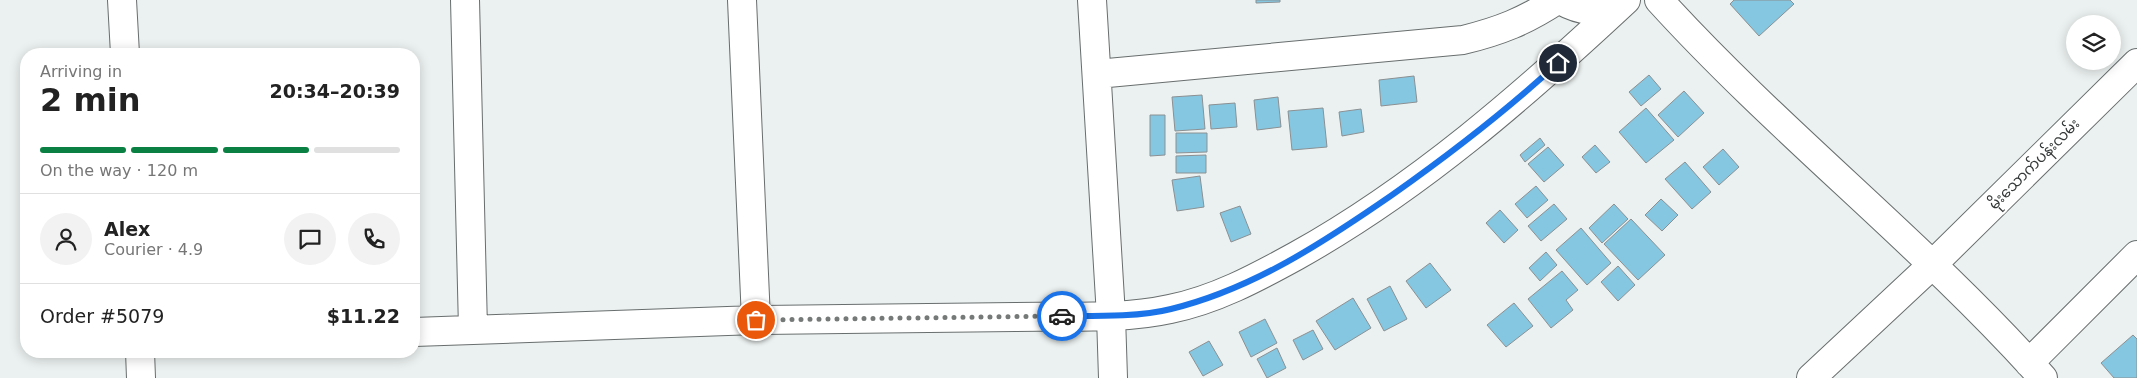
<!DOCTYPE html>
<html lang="en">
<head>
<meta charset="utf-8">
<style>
	:root { --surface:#fff; --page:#f2f2f2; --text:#222; --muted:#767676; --line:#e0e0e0; --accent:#0b8043 }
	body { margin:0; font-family:"DejaVu Sans","Noto Sans Myanmar",sans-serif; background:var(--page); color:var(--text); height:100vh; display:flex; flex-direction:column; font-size:19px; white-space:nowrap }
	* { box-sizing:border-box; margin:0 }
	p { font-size:16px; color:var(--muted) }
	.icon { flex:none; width:28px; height:28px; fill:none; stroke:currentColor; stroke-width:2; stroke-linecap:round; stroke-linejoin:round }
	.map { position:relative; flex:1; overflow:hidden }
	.details { position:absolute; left:20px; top:48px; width:400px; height:310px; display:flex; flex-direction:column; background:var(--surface); border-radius:20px; box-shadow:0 2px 12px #0003 }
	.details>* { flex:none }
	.tools { position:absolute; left:2066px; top:15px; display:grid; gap:10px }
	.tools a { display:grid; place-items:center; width:55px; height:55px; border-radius:50%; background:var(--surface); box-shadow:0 2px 12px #0003; font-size:25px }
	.pin { position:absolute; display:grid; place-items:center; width:42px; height:42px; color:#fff; margin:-21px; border:2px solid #fff; border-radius:50%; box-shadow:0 1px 5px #0007 }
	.courier { position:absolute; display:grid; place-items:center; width:50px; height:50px; margin:-25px; border:4px solid #1a73e8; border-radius:50%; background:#fff; color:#222; box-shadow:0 1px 6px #0007 }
	.head em { font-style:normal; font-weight:600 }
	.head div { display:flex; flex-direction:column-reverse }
	.head { display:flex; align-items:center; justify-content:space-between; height:85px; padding:0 20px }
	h1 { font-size:32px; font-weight:600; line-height:38px }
	.bar { display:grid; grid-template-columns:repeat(4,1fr); gap:8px 5px; align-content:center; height:60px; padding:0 20px }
	.bar i { height:6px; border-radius:4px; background:var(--line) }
	.bar .active { background:var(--accent) }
	.bar p { grid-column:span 4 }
	.line { display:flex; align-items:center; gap:12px; padding:0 20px; border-top:1px solid var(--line) }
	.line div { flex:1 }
	.round { display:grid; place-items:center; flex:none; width:52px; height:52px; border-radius:26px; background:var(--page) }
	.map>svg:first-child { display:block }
</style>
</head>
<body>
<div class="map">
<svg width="2137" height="378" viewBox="0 0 2137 378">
	<rect width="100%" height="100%" fill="#ebf1f0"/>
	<path fill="#85c7e1" stroke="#8c9092" d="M1256,0H1280V2L1256,3Z
		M1734,0H1790L1794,4L1759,36L1730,4Z
		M1649,75L1661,89L1641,106L1629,92Z
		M1414,76L1417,102L1381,106L1379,80Z
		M1684,91L1704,113L1678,137L1658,115Z
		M1202,95L1205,129L1175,131L1172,97Z
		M1278,97L1281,127L1257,130L1254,100Z
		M1235,103L1237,127L1211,129L1209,105Z
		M1323,108L1327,147L1292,150L1288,111Z
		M1646,108L1674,140L1646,163L1619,132Z
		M1361,109L1364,132L1342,136L1339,112Z
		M1150,115H1165V155L1150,156Z
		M1176,133H1207V152L1176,153Z
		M1540,138L1545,145L1525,162L1520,155Z
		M1595,145L1610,162L1596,173L1582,157Z
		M1548,147L1564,165L1544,182L1528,164Z
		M1723,149L1739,167L1719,185L1703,167Z
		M1206,155V173H1176V156Z
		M1685,162L1711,192L1692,209L1665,179Z
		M1200,176L1204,207L1177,211L1172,180Z
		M1536,186L1548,200L1527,218L1515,204Z
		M1661,199L1678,215L1662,231L1645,215Z
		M1554,204L1567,219L1541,241L1528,226Z
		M1614,204L1628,219L1602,243L1589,228Z
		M1240,206L1251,234L1231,242L1220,213Z
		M1500,210L1518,230L1504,243L1486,223Z
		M1631,219L1665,255L1638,280L1604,244Z
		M1581,228L1611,263L1587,285L1556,250Z
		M1546,252L1557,265L1540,281L1529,268Z
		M1430,263L1451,290L1426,308L1406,281Z
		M1618,266L1635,285L1618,301L1601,282Z
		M1562,271L1578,290L1566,300L1573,310L1551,328L1528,299Z
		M1390,286L1407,319L1384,331L1367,299Z
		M1353,298L1371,328L1335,350L1316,321Z
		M1514,303L1533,326L1506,347L1487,325Z
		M1265,319L1277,343L1251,357L1239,332Z
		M1313,330L1323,349L1303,360L1293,340Z
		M2133,335L2137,339V378H2114L2101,363Z
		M1209,341L1223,365L1203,376L1189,352Z
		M1277,348L1286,368L1267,378L1257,359Z"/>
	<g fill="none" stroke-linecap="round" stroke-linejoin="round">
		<defs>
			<path id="minor" d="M122,0L125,54
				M465,0L473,329
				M1092,0L1111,316L1113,378
				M1560,0C1582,12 1592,13 1615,0
				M1659,0C1780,133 1923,244 2043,378
				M1097,74L1463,40C1500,31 1525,21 1557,0
				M756,320C842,319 929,318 1015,317C1066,316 1120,320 1170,309C1215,300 1256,278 1296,256C1418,188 1524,95 1626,0
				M414,332L756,320L742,0
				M140,351L141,378
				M2029,363L2137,255
				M1811,378L1932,265L2137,63"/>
		</defs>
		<use href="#minor" stroke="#686d6d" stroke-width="30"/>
		<use href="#minor" stroke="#fff" stroke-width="28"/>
	</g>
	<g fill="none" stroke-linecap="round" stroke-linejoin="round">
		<path stroke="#757978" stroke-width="5" stroke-dasharray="0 9" d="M756,320L1062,316"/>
		<path stroke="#1a73e8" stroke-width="6" d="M1062,316C1095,316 1140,317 1171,309C1253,289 1324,242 1392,195C1450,154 1506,111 1558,63"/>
	</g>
	<g text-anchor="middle" stroke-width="4" stroke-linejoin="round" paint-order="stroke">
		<g font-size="15" fill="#353838" stroke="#fff">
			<text transform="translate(2034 164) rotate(-45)" y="5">မိုးသောက်ပန်းလမ်း</text>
		</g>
	</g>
</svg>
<div class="tools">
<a><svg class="icon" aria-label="layers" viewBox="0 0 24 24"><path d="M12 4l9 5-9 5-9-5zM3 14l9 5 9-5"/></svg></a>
</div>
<div class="pin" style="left:756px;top:320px;background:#ea580c"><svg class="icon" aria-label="bag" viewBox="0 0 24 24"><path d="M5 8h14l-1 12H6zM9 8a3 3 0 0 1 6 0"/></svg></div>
<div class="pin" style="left:1558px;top:63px;background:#1f2937"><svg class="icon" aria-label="home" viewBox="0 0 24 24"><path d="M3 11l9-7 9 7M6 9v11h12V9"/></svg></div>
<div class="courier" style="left:1062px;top:316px"><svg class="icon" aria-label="car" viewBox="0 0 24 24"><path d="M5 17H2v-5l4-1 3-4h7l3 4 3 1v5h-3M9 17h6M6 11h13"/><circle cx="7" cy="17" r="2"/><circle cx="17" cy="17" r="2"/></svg></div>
<section class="details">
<div class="head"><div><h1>2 min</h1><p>Arriving in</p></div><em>20:34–20:39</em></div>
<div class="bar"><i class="active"></i><i class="active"></i><i class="active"></i><i></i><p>On the way · 120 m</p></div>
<div class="line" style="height:90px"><a class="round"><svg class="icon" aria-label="person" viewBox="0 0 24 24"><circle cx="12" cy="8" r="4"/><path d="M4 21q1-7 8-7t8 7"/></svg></a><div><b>Alex</b><p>Courier · 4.9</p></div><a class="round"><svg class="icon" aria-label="chat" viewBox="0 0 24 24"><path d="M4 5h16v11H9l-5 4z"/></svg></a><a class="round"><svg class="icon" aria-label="phone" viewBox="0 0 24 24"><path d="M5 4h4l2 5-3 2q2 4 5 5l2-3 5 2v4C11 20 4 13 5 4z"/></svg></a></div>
<div class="line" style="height:65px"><div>Order #5079</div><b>$11.22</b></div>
</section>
</div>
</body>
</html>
